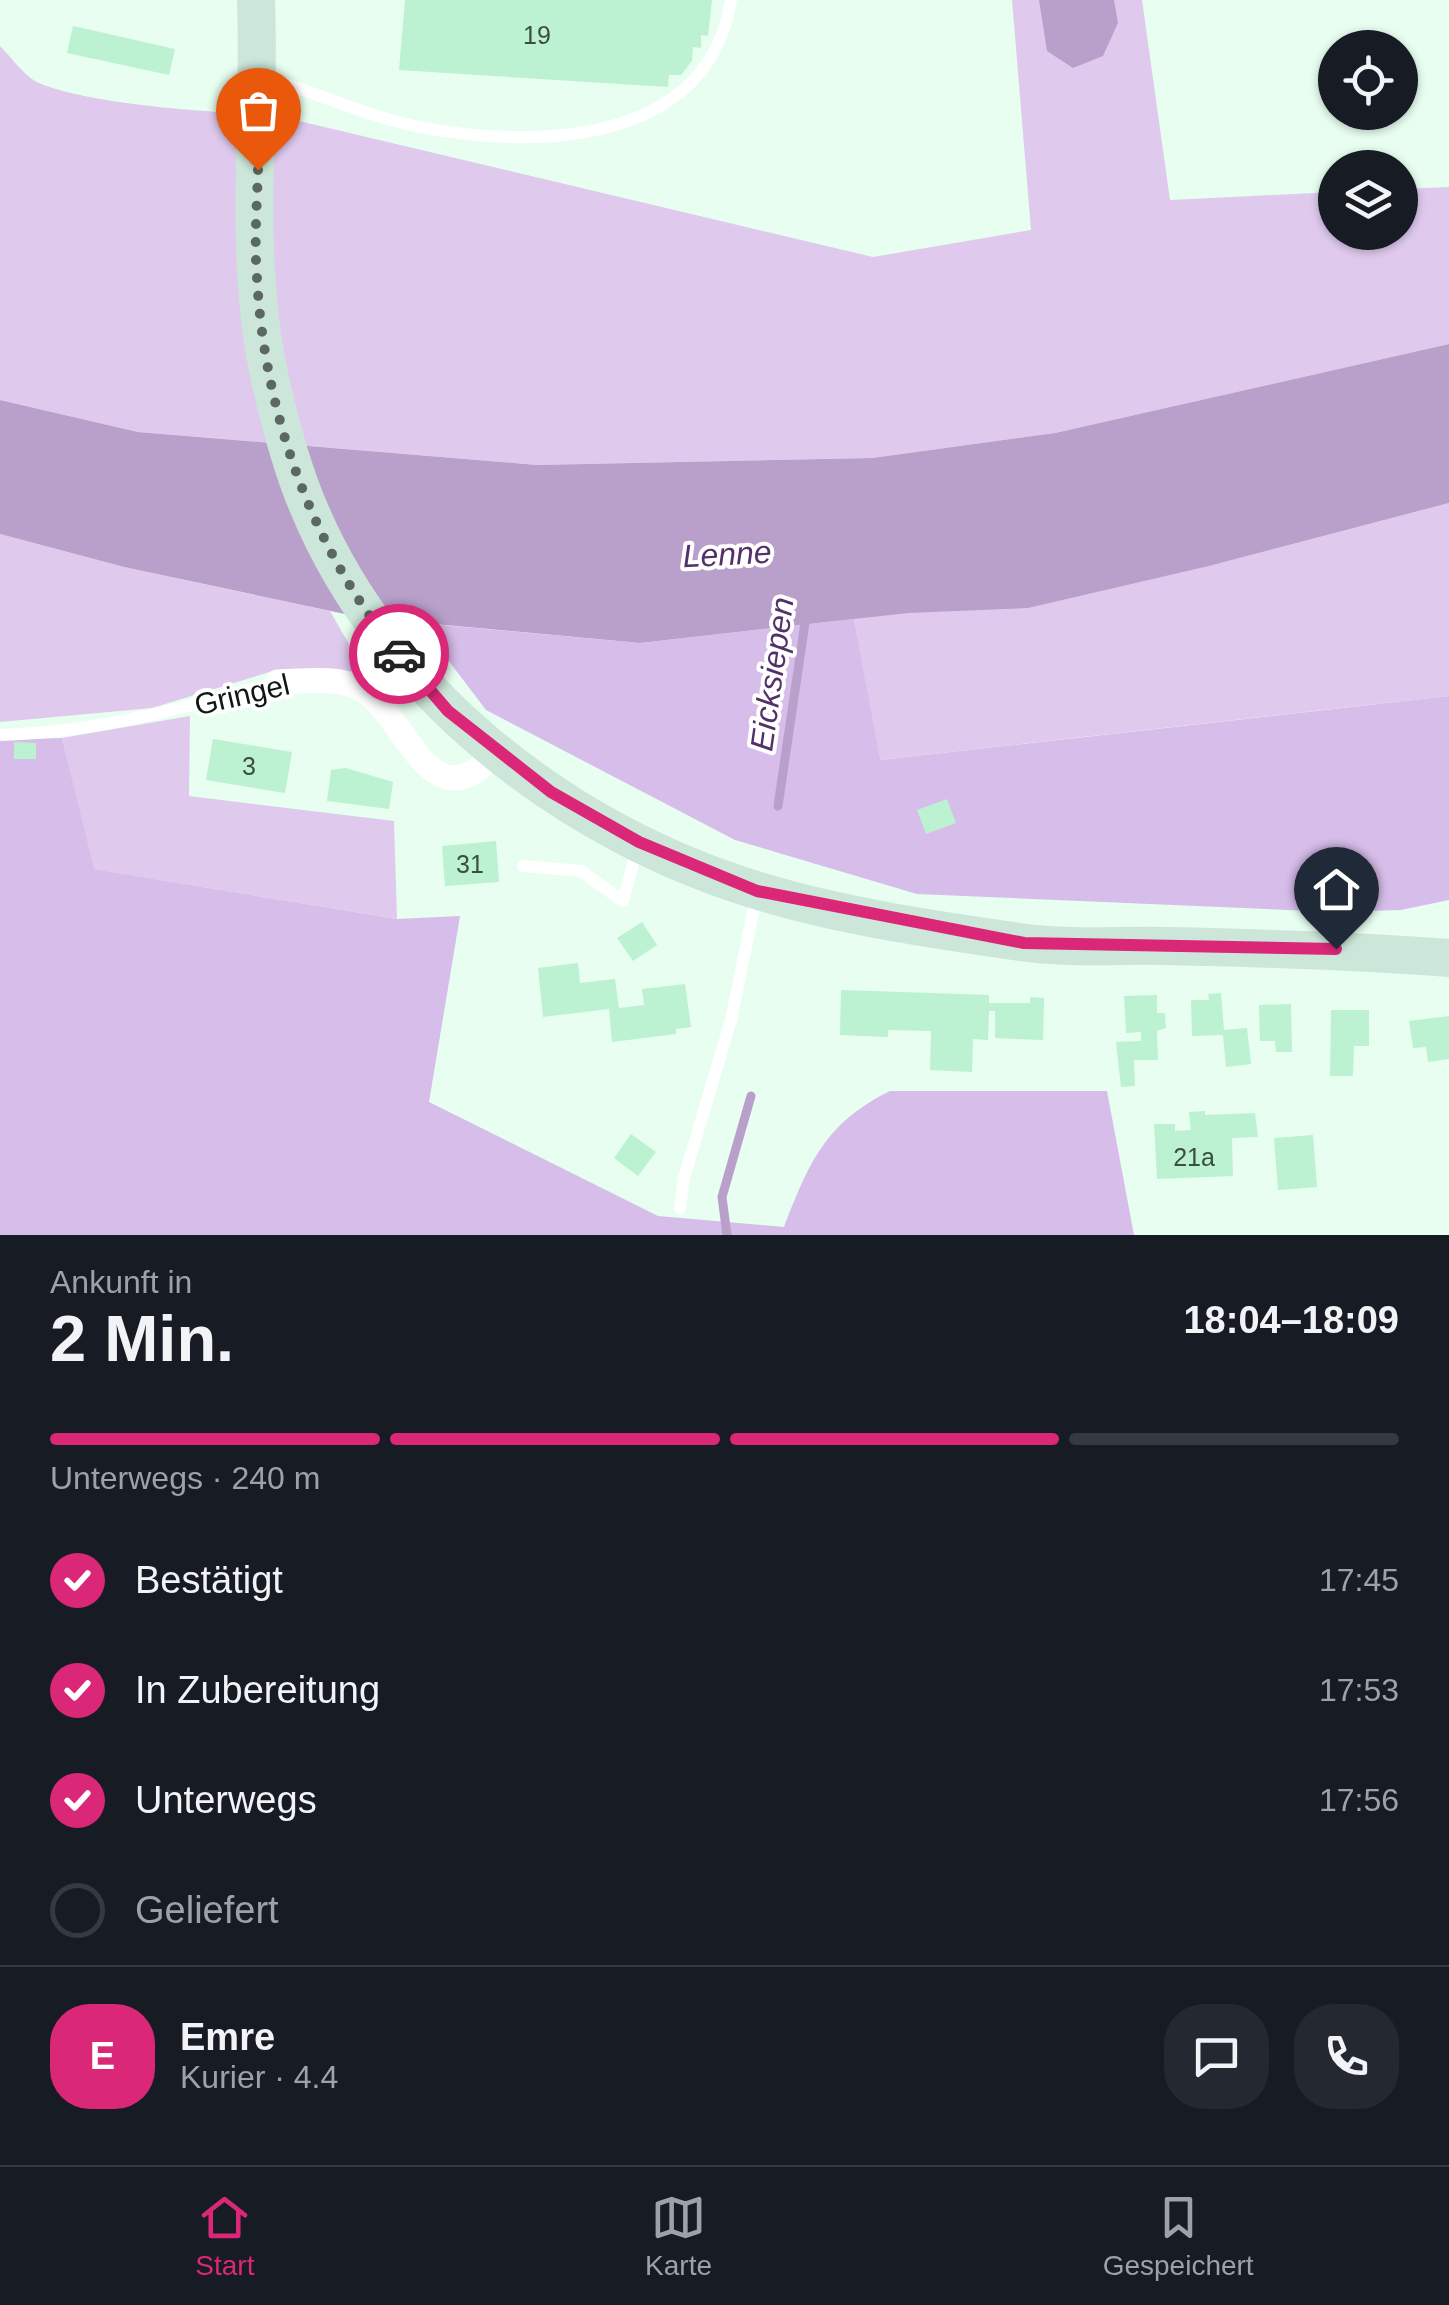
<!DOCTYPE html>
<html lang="de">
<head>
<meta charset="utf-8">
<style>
	:root { --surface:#171b24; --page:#242831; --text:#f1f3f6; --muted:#9ea1a6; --line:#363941; --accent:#db2777 }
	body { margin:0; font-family:Arial,sans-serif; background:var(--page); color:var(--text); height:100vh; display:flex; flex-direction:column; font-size:38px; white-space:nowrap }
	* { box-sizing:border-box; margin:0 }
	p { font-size:32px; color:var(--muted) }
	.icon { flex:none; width:55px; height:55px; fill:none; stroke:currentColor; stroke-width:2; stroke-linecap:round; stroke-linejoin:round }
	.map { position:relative; height:1235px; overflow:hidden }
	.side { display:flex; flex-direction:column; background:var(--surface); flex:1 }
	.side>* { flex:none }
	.tools { position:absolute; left:1318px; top:30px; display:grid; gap:20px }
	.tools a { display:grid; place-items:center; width:100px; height:100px; border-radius:50%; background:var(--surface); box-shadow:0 2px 8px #0004; font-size:50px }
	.pin { position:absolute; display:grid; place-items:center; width:85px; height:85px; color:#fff; margin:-102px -42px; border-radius:50% 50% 50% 0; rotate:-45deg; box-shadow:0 0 10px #0007 }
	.pin .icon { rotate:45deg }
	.courier { position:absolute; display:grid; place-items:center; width:100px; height:100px; margin:-50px; border:8px solid #db2777; border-radius:50%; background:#fff; color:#222; box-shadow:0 2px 12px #0007 }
	.headline em { font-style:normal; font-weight:600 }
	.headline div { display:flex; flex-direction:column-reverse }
	.headline { display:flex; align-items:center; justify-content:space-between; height:170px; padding:0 50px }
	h1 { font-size:65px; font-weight:600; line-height:75px }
	.bar { display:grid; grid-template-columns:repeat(4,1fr); gap:15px 10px; align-content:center; height:120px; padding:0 50px }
	.bar i { height:12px; border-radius:8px; background:var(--line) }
	.bar .on { background:var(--accent) }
	.bar p { grid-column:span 4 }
	.line { display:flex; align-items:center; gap:25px; padding:0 50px; border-top:2px solid var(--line) }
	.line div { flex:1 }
	.round { display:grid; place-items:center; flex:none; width:105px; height:105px; border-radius:40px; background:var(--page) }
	ol { padding:0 50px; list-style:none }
	li { display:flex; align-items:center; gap:30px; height:110px }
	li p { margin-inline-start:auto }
	li .icon { padding:10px; border-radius:50%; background:var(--accent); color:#fff; stroke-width:4 }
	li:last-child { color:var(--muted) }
	li i { width:55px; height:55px; border:5px solid var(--line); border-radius:50% }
	.tabs { display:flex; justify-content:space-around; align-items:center; height:140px; border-top:2px solid var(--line); background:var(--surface); font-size:28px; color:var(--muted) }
	.tabs a { display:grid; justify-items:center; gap:5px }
	.tabs .on { color:var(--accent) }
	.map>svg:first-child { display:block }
</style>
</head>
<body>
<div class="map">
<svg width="1449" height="1235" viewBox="0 0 1449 1235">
	<rect width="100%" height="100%" fill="#e7fef0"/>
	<path fill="#dfcaee" d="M1012,0H1142L1170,200L1335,192V232H1400V189L1449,187V344L1055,433L872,458L537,465L138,432L0,400V46C11,57 25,77 39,83C94,106 217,112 278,116L873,257L1031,230Z
		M1449,503V696L879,760L854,619L1213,565Z
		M0,534L124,567L330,611L366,674L276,670L152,708L0,722Z
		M190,716L189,796L394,821L397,919L93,869L62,738Z"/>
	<path fill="#d7bdea" d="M854,619L880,760L1449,696V900L1401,910L1334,912L917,894L735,840L486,710L420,623L640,643Z
		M62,738L94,869L397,919L460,916L429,1102L658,1216L784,1227C809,1163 825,1123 890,1091H1107L1134,1235H0V740Z"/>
	<path fill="#b9a0cb" d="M1039,0H1114L1118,23L1103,56L1073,68L1047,51Z
		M1449,344V503L1213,565L1028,608L908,613L640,643L359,617L124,567L0,534V400L138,432L537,465L872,458L1055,433Z"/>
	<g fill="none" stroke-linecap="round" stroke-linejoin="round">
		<path stroke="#b9a0cb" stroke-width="9" d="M778,806L806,616
			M727,1235L722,1197L751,1096"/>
	</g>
	<path fill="#bcf1d2" d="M405,0H712L708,36L701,35V48L693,47L692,61L681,75H669L668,87L399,70Z
		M73,26L175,49L169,75L67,53Z
		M213,739L292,752L285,793L206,780Z
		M14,742L36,743V759H14Z
		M346,768L393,782L389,809L327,801L331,770Z
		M947,799L956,823L926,834L917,810Z
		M496,841L499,882L445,886L442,846Z
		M642,922L657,945L633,961L617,938Z
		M578,963L580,983L615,979L619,1008L644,1005L642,989L685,984L691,1027L676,1029V1034L612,1042L609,1009L543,1017L538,968Z
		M841,990L989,995V1003H1030V997L1044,998L1043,1040L995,1038V1011H989L988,1040L973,1039L972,1072L930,1070L931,1031L888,1030V1037L840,1035Z
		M1221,993L1224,1030L1247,1028L1251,1064L1226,1067L1223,1035L1192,1036L1191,1000H1209L1208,994Z
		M1157,995V1013H1165L1166,1028L1157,1031L1158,1060H1134L1135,1086L1121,1087L1116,1042L1141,1041V1032L1126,1033L1124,996Z
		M1291,1004L1292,1052H1276L1275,1041H1260L1259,1005Z
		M1331,1010H1369V1046H1354L1353,1076H1330Z
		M1449,1016V1059L1428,1062L1426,1047L1413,1048L1409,1021Z
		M1205,1111V1115L1255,1113L1258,1137L1232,1138L1233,1176L1157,1179L1154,1124H1175V1131L1191,1130L1189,1112Z
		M631,1134L656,1152L638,1176L614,1158Z
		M1313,1135L1317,1187L1278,1190L1274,1138Z"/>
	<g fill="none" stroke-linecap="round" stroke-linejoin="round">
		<path stroke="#fff" stroke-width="12" d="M261,76C312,91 364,115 415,126C531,150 708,147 731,0
			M0,735C95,733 187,707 278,682
			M523,866L581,871L623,901L638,846
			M680,1208L684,1178L731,1020L757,893"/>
		<path stroke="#fff" stroke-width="25" d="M278,682C306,681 339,676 363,690C406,715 431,828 496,752"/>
		<path stroke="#cce6d9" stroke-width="38" d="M256,0C261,126 242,259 271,383C280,423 292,468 308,506C385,693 568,834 759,891C840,916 936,930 1020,942C1067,949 1118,945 1166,946C1261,948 1355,951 1449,958"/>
	</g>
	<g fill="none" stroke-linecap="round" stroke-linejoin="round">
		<path stroke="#5a6860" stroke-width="10" stroke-dasharray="0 18" d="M258,170C257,205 254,242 257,278C264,411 312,551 399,654"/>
		<path stroke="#db2777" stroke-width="12" d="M399,654L448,711L551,792L639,842L757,891L1024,943L1336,949"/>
	</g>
	<g text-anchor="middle" stroke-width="8" stroke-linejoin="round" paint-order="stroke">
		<g font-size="25" fill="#3a4e42">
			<text x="537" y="44">19</text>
			<text x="249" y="775">3</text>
			<text x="470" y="873">31</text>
			<text x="1194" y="1166">21a</text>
		</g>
		<g font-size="30" fill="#0e1812" stroke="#fff">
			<text transform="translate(242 695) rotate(-13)" y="10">Gringel</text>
		</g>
		<g font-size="32" font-style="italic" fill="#523068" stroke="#fff">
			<text transform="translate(727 554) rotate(-3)" y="11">Lenne</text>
			<text transform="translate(772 674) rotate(-82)" y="11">Eicksiepen</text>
		</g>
	</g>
</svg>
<div class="tools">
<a><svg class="icon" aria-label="locate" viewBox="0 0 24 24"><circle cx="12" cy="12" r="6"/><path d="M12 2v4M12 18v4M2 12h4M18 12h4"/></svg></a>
<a><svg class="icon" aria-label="layers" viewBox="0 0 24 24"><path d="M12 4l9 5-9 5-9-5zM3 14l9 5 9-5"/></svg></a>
</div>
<div class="pin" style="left:258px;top:170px;background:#ea580c"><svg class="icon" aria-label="bag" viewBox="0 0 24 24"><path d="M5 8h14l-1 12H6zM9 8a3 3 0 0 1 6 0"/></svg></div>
<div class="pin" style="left:1336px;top:949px;background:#1f2937"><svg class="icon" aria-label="home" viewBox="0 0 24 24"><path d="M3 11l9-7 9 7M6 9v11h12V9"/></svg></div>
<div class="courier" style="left:399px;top:654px"><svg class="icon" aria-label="car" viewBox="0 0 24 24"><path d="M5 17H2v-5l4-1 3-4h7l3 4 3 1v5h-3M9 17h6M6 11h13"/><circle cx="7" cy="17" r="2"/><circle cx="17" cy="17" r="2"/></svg></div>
</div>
<section class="side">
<div class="headline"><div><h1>2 Min.</h1><p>Ankunft in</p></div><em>18:04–18:09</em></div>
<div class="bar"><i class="on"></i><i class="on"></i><i class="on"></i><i></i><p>Unterwegs · 240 m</p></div>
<ol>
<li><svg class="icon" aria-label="check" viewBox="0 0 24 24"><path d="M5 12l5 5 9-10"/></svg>Bestätigt<p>17:45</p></li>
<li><svg class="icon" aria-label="check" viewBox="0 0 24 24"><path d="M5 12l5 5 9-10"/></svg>In Zubereitung<p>17:53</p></li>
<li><svg class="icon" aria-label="check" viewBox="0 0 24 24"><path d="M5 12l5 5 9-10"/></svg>Unterwegs<p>17:56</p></li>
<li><i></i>Geliefert</li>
</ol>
<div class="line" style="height:180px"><b class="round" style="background:var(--accent);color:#fff">E</b><div><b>Emre</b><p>Kurier · 4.4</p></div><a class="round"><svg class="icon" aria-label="chat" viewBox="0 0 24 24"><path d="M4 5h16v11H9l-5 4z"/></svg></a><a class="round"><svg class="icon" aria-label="phone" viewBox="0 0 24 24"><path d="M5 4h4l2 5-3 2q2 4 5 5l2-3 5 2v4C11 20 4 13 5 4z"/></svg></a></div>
</section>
<nav class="tabs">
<a class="on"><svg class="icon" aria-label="home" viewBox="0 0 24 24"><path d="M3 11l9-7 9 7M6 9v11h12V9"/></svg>Start</a>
<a><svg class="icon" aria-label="map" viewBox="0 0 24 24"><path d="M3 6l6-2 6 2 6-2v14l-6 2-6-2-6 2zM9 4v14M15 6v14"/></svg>Karte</a>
<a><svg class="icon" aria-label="saved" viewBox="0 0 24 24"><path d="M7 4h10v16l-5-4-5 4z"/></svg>Gespeichert</a>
</nav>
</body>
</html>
